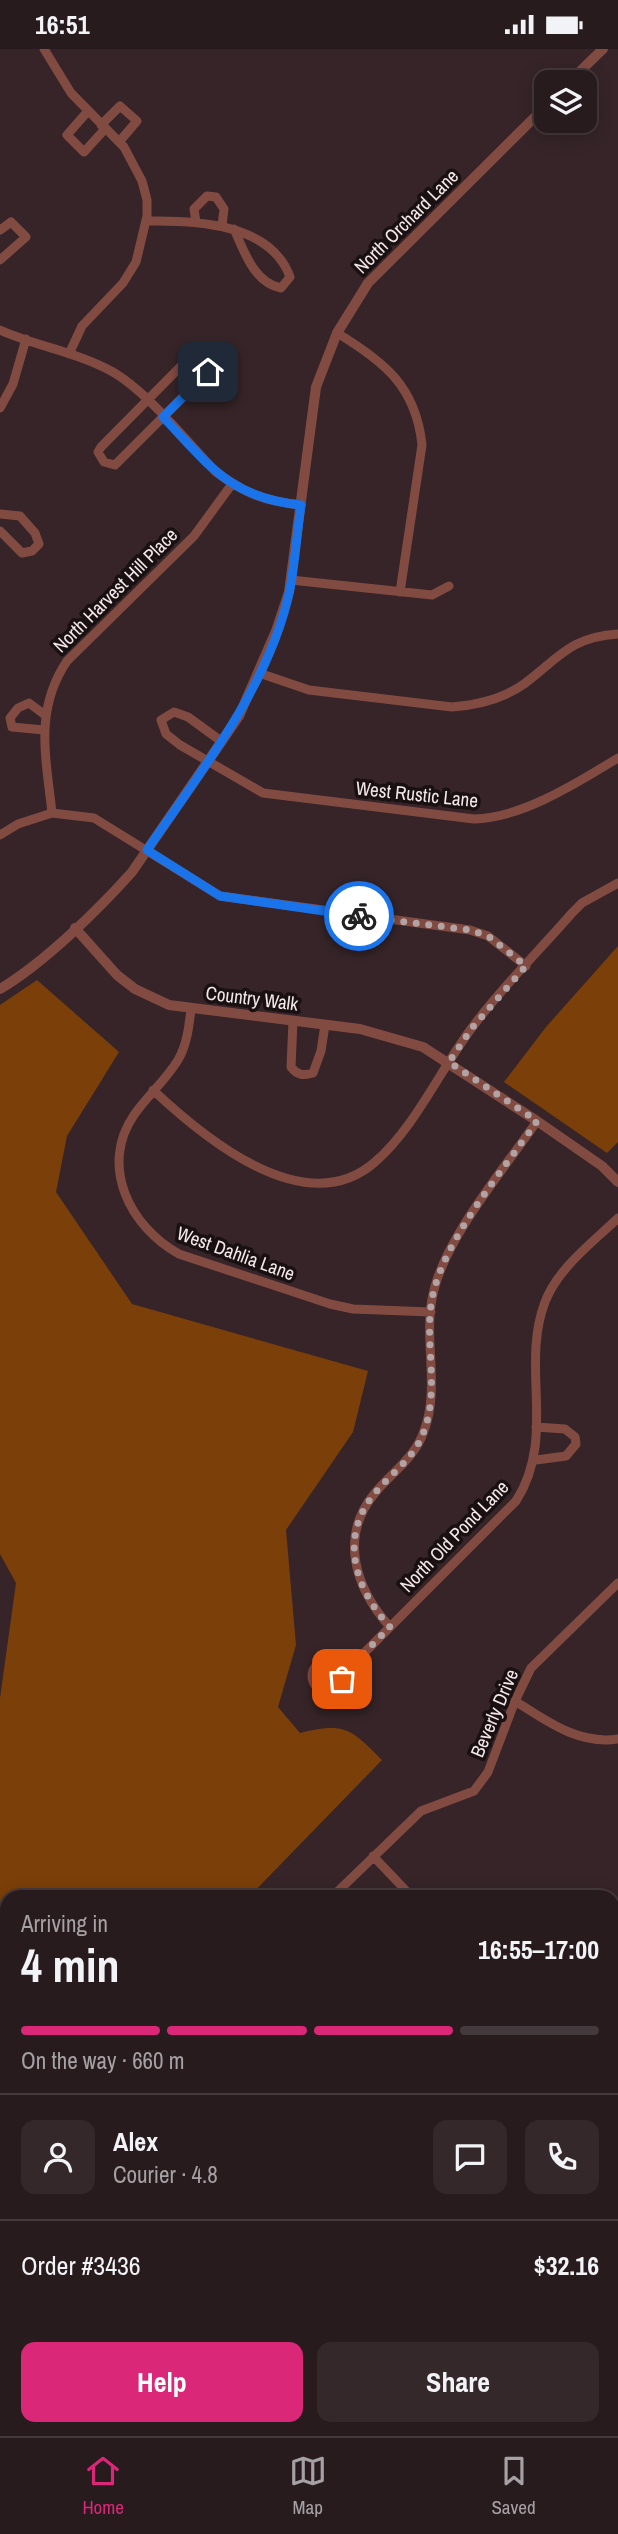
<!DOCTYPE html>
<html lang="en">
<head>
<meta charset="utf-8">
<style>
	:root { --surface:#281b1e; --page:#34282b; --text:#f1f3f6; --muted:#a5a1a4; --line:#44393c; --accent:#db2777 }
	body { margin:0; font-family:"Archivo Narrow",sans-serif; background:var(--page); color:var(--text); height:100vh; display:flex; flex-direction:column; font-size:26px; white-space:nowrap }
	* { box-sizing:border-box; margin:0 }
	p { font-size:23px; color:var(--muted) }
	.icon { flex:none; width:38px; height:38px; fill:none; stroke:currentColor; stroke-width:2; stroke-linecap:round; stroke-linejoin:round }
	.map { position:relative; flex:1; overflow:hidden }
	.drawer { position:absolute; left:0px; top:1841px; width:620px; height:546px; display:flex; flex-direction:column; background:var(--surface); border-radius:21px 21px 0 0; box-shadow:0 4px 18px #0003,0 0 0 2px var(--line) }
	.drawer>* { flex:none }
	.controls { position:absolute; left:534px; top:21px; display:grid; gap:14px }
	.controls a { display:grid; place-items:center; width:63px; height:63px; border-radius:14px; background:var(--surface); box-shadow:0 4px 18px #0003,0 0 0 2px var(--line); font-size:35px }
	.pin { position:absolute; display:grid; place-items:center; width:60px; height:60px; color:#fff; margin:-30px; border-radius:14px; box-shadow:0 4px 10px #0006 }
	.courier { position:absolute; display:grid; place-items:center; width:70px; height:70px; margin:-35px; border:5px solid #1a73e8; border-radius:50%; background:#fff; color:#222; box-shadow:0 2px 9px #0007 }
	.head em { font-style:normal; font-weight:700 }
	.head div { display:flex; flex-direction:column-reverse }
	.head { display:flex; align-items:center; justify-content:space-between; height:119px; padding:0 21px }
	h1 { font-size:46px; font-weight:700; line-height:52px }
	.bar { display:grid; grid-template-columns:repeat(4,1fr); gap:10px 7px; align-content:center; height:84px; padding:0 21px }
	.bar i { height:9px; border-radius:5px; background:var(--line) }
	.bar .active { background:var(--accent) }
	.bar p { grid-column:span 4 }
	.line { display:flex; align-items:center; gap:18px; padding:0 21px; border-top:2px solid var(--line) }
	.line div { flex:1 }
	.round { display:grid; place-items:center; flex:none; width:74px; height:74px; border-radius:14px; background:var(--page) }
	.primary-button { display:flex; gap:14px; margin-top:auto; padding:14px 21px }
	.primary-button a { flex:1; height:80px; border-radius:14px; background:var(--accent); color:#fff; font-size:28px; font-weight:700; line-height:80px; text-align:center }
	.primary-button a+a { background:var(--page); color:var(--text) }
	.status { display:flex; justify-content:space-between; align-items:center; height:49px; padding:0 35px; background:var(--surface); direction:ltr }
	.status svg { height:19px; fill:currentColor }
	.menu { display:flex; justify-content:space-around; align-items:center; height:98px; border-top:2px solid var(--line); background:var(--surface); font-size:19px; color:var(--muted) }
	.menu a { display:grid; justify-items:center; gap:4px }
	.menu .active { color:var(--accent) }
	.map>svg:first-child { display:block }
</style>
</head>
<body>
<div class="status"><b>16:51</b><svg viewBox="0 0 49 12"><path d="M0 12V9h3v3zM5 12V6h3v6zM10 12V3h3v9zM15 12V0h3v12zM26 1h20v11H26zM47 4h2v5h-2z"/></svg></div>
<div class="map">
<svg width="618" height="2387" viewBox="0 0 618 2387">
	<rect width="100%" height="100%" fill="#362428"/>
	<path fill="#7b3f09" d="M618,897V1093L607,1104L504,1033L546,978Z
		M37,931L119,1003L67,1087L56,1143L132,1255L368,1322L353,1383L286,1481L296,1596L278,1658L300,1684C345,1673 351,1680 382,1711L249,1848H7V2095L0,2103V1649L16,1534L0,1505V956Z"/>
	<path fill="#86599b" d="M0,2039L7,2041V2087H0Z"/>
	<g fill="none" stroke-linecap="round" stroke-linejoin="round">
		<path stroke="#824b42" stroke-width="9" d="M44,0L71,44L124,98L142,132L147,151V167L136,213L123,234L82,277L69,305
			M88,62L67,86L84,103L105,80
			M101,76L120,57L137,72L119,93
			M146,172C194,171 271,174 290,228L281,239C254,234 244,202 234,180
			M196,173L194,160L207,147L216,148L224,160L222,176
			M0,181L11,173L26,188L0,211
			M0,281C36,297 76,303 111,322C146,341 188,394 216,423C246,445 264,452 301,456
			M337,284C385,313 416,338 422,396L400,543
			M197,306L208,315V323L115,416L104,413L98,403L101,398L189,309Z
			M0,359L13,335L26,290
			M0,465L20,467L35,484L39,495L32,502L22,504L0,482
			M291,531L432,546L449,537
			M259,624L309,641L452,658C477,656 503,650 524,635C559,609 570,588 618,585
			M44,681L12,678L10,669L18,659L29,654L45,666
			M221,692L188,668L174,663L161,671L166,685L180,696L263,744L474,770C522,769 577,734 618,709
			M52,764C46,708 34,661 67,612L194,487L232,435
			M0,786L18,775L52,764L94,769L220,847L470,881L488,887L526,917
			M191,960C189,977 187,996 178,1011C166,1031 147,1047 134,1066C99,1117 130,1178 179,1205L330,1255L353,1260L431,1263
			M293,972L291,1018C297,1026 303,1027 313,1024L321,1002L325,976
			M153,1041C204,1089 305,1174 375,1113C415,1078 439,1023 471,980C501,939 539,902 572,864L582,854L618,834
			M536,1411L566,1407L576,1395L575,1388L565,1380L536,1378
			M390,1578C356,1540 338,1488 375,1444C392,1423 415,1409 424,1382C440,1340 424,1293 432,1250C442,1192 503,1122 537,1072
			M312 1627a15 15 0 1 1 30 0a15 15 0 1 1-30 0Z
			M341,1621L350,1618L516,1452C557,1388 520,1318 545,1253C558,1219 592,1194 618,1169
			M515,1652C547,1672 578,1696 618,1690
			M373,1807L412,1848
			M332,1848L421,1762L474,1742L488,1723L515,1652L531,1619L618,1534
			M612,2130L618,2135"/>
		<path stroke="#824b42" stroke-width="10" d="M569,33L603,0
			M75,879L117,926L135,940L169,956L360,980L423,998L537,1072L602,1117L618,1133
			M0,940C44,914 98,861 132,823L239,667L276,582L289,543L316,338L337,284L368,234L546,57"/>
		<path stroke="#b35b4e" stroke-width="12" d="M612,2161L618,2156
			M0,2246L7,2253
			M135,2380L143,2387
			M386,2387L393,2380"/>
	</g>
	<g fill="none" stroke-linecap="round" stroke-linejoin="round">
		<path stroke="#b2a3a5" stroke-width="7" stroke-dasharray="0 12.6" d="M342,1630L341,1621L350,1618L390,1578C355,1540 338,1488 375,1444C392,1423 415,1409 424,1382C440,1340 424,1293 432,1250C443,1191 503,1122 537,1072L449,1013L472,979L526,917L488,887L470,881L359,867"/>
		<path stroke="#1a73e8" stroke-width="9" d="M208,323L163,368C209,416 230,449 301,456C297,484 295,513 290,540C270,636 201,722 147,801L220,847L359,867"/>
	</g>
	<g text-anchor="middle" stroke-width="7" stroke-linejoin="round" paint-order="stroke">
		<g font-size="19" fill="#f4e7e9" stroke="#181011">
			<text transform="translate(406 172) rotate(-45)" y="7">North Orchard Lane</text>
			<text transform="translate(115 541) rotate(-45)" y="7">North Harvest Hill Place</text>
			<text transform="translate(417 745) rotate(6)" y="7">West Rustic Lane</text>
			<text transform="translate(252 949) rotate(7)" y="7">Country Walk</text>
			<text transform="translate(236 1204) rotate(20)" y="7">West Dahlia Lane</text>
			<text transform="translate(454 1487) rotate(-46)" y="7">North Old Pond Lane</text>
			<text transform="translate(494 1664) rotate(-67)" y="7">Beverly Drive</text>
		</g>
	</g>
</svg>
<div class="controls">
<a><svg class="icon" aria-label="layers" viewBox="0 0 24 24"><path d="M12 4l9 5-9 5-9-5zM3 14l9 5 9-5"/></svg></a>
</div>
<div class="pin" style="left:342px;top:1630px;background:#ea580c"><svg class="icon" aria-label="bag" viewBox="0 0 24 24"><path d="M5 8h14l-1 12H6zM9 8a3 3 0 0 1 6 0"/></svg></div>
<div class="pin" style="left:208px;top:323px;background:#1f2937"><svg class="icon" aria-label="home" viewBox="0 0 24 24"><path d="M3 11l9-7 9 7M6 9v11h12V9"/></svg></div>
<div class="courier" style="left:359px;top:867px"><svg class="icon" aria-label="bike" viewBox="0 0 24 24"><circle cx="6" cy="16" r="4"/><circle cx="18" cy="16" r="4"/><path d="M6 16l4-8h5l3 8M10 8l3 8H6M13 5h3"/></svg></div>
<section class="drawer">
<div class="head"><div><h1>4 min</h1><p>Arriving in</p></div><em>16:55–17:00</em></div>
<div class="bar"><i class="active"></i><i class="active"></i><i class="active"></i><i></i><p>On the way · 660 m</p></div>
<div class="line" style="height:126px"><a class="round"><svg class="icon" aria-label="person" viewBox="0 0 24 24"><circle cx="12" cy="8" r="4"/><path d="M4 21q1-7 8-7t8 7"/></svg></a><div><b>Alex</b><p>Courier · 4.8</p></div><a class="round"><svg class="icon" aria-label="chat" viewBox="0 0 24 24"><path d="M4 5h16v11H9l-5 4z"/></svg></a><a class="round"><svg class="icon" aria-label="phone" viewBox="0 0 24 24"><path d="M5 4h4l2 5-3 2q2 4 5 5l2-3 5 2v4C11 20 4 13 5 4z"/></svg></a></div>
<div class="line" style="height:91px"><div>Order #3436</div><b>$32.16</b></div>
<div class="primary-button"><a>Help</a><a>Share</a></div>
</section>
</div>
<nav class="menu">
<a class="active"><svg class="icon" aria-label="home" viewBox="0 0 24 24"><path d="M3 11l9-7 9 7M6 9v11h12V9"/></svg>Home</a>
<a><svg class="icon" aria-label="map" viewBox="0 0 24 24"><path d="M3 6l6-2 6 2 6-2v14l-6 2-6-2-6 2zM9 4v14M15 6v14"/></svg>Map</a>
<a><svg class="icon" aria-label="saved" viewBox="0 0 24 24"><path d="M7 4h10v16l-5-4-5 4z"/></svg>Saved</a>
</nav>
</body>
</html>
